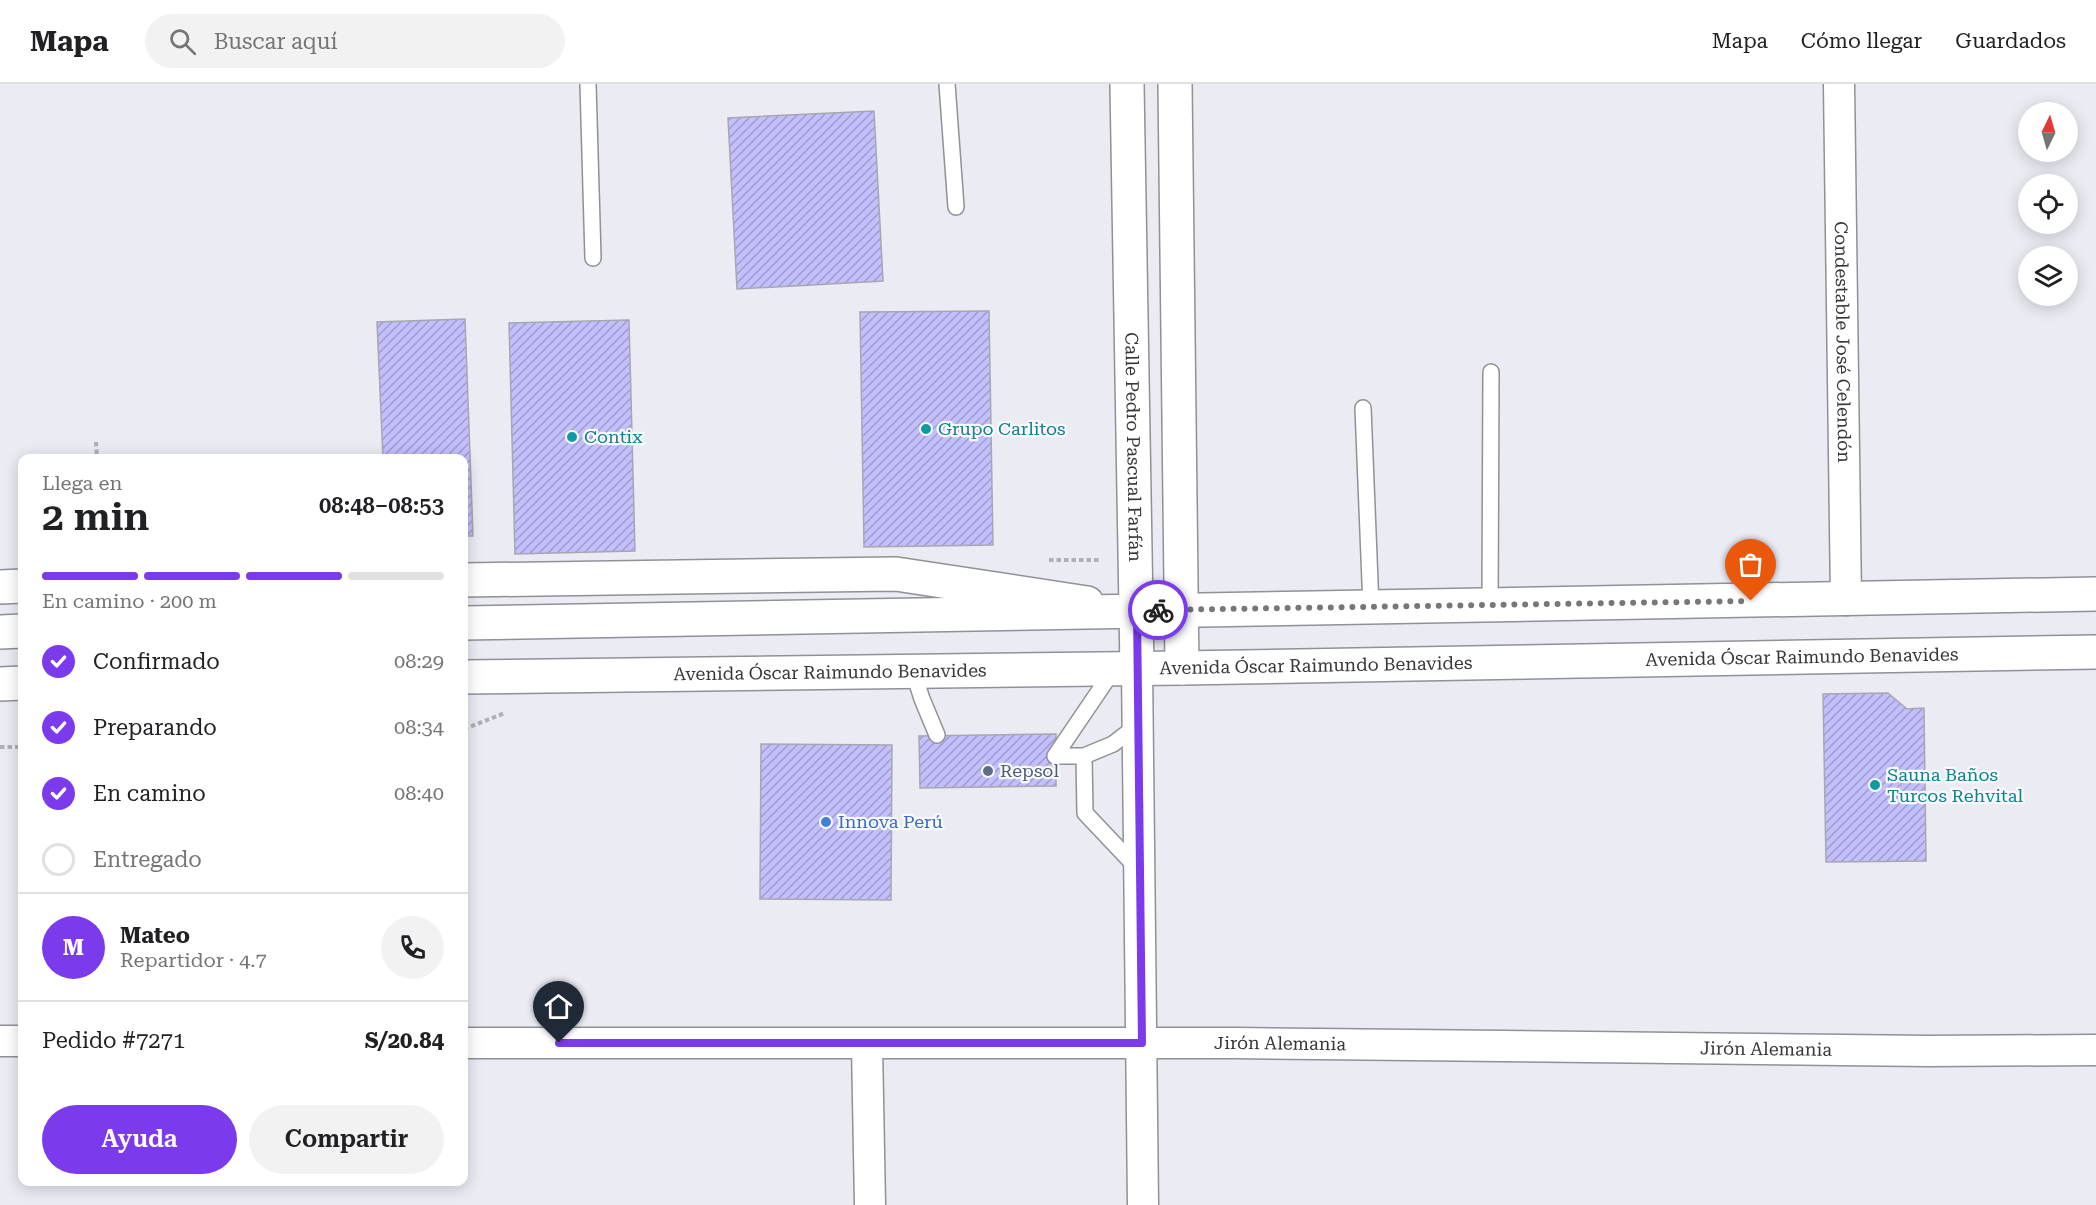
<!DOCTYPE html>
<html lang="es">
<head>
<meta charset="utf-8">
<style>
	:root { --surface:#fff; --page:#f2f2f2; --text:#202124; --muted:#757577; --line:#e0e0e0; --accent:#7c3aed }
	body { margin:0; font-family:"Roboto Serif",serif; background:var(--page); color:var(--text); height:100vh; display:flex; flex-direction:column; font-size:22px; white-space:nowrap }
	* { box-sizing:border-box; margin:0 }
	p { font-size:20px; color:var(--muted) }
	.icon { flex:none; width:33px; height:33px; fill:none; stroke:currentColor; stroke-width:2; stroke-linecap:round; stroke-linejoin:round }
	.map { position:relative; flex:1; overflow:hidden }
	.drawer { position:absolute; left:18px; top:370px; width:450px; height:732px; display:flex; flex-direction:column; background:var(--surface); border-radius:12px; box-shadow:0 3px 15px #0003 }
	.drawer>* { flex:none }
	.needle { width:39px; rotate:5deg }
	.tools { position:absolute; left:2018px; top:18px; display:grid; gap:12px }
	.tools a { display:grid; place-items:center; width:60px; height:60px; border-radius:50%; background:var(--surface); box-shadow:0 3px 15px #0003; font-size:30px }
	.pin { position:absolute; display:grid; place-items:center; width:51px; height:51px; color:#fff; margin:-62px -26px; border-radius:50% 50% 50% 0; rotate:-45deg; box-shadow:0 0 6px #0007 }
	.pin .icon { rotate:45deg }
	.courier { position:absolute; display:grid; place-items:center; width:60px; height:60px; margin:-30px; border:4px solid #7c3aed; border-radius:50%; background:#fff; color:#222; box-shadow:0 2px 8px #0007 }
	.headline em { font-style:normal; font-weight:600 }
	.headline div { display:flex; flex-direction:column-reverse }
	.headline { display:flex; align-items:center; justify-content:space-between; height:102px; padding:0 24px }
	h1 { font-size:39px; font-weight:600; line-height:45px }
	.bar { display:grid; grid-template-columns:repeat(4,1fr); gap:9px 6px; align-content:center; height:72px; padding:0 24px }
	.bar i { height:8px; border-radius:4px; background:var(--line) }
	.bar .selected { background:var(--accent) }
	.bar p { grid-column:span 4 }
	.line { display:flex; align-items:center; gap:15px; padding:0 24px; border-top:2px solid var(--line) }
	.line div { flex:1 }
	.round { display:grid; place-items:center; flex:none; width:63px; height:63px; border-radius:32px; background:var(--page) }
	ol { padding:0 24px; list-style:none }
	li { display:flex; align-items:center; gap:18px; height:66px }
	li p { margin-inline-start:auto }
	li .icon { padding:6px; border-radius:50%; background:var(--accent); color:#fff; stroke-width:4 }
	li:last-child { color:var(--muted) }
	li i { width:33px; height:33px; border:3px solid var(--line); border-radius:50% }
	.primary-button { display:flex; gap:12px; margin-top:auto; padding:12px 24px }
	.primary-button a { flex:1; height:69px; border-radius:36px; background:var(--accent); color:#fff; font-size:24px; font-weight:600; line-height:69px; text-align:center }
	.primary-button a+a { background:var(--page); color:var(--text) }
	header { display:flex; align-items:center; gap:36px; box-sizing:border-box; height:84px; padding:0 30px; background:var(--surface); border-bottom:2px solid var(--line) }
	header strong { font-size:28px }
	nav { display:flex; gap:33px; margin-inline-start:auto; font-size:21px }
	.search { width:420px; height:54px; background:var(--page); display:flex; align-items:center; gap:15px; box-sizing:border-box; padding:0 21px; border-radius:33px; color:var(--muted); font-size:22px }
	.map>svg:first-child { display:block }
</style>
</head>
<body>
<header>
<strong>Mapa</strong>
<div class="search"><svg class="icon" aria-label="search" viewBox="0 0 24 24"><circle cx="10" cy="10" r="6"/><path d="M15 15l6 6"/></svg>Buscar aquí</div>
<nav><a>Mapa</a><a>Cómo llegar</a><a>Guardados</a></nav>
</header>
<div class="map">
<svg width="2096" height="1121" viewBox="0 0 2096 1121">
	<defs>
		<pattern id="building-hatch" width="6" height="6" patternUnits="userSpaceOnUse" patternTransform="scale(1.5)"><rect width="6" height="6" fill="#c3bffd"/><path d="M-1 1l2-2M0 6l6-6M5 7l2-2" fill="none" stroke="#9f9cce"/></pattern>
	</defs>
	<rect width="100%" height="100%" fill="#ebebf4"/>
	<path fill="url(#building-hatch)" stroke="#a7a7af" stroke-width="1.5" d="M874,27L883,197L737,205L728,34Z
		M989,227L993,461L864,463L860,228Z
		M465,235L473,452H464V375H383L377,238Z
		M629,236L635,467L515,470L509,239Z
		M1888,609L1907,625L1924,624L1926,777L1826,778L1823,610Z
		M1056,650V702L920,704L919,652Z
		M761,660L892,661L891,816L760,815Z"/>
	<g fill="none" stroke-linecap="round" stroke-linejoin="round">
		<defs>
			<path id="service" d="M588,0L593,174
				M947,0L956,123
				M1363,324L1371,523
				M1490,521L1491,288
				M913,587L922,615L937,651
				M1055,672L1114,585
				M1055,672H1084L1113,660L1139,640
				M1084,672L1085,729L1138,785"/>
			<g id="minor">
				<path id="s1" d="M1839,0L1846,516"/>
				<path d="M1137,584L1143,1121"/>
				<path d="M0,957H22"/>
				<path id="s2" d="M464,959H1237L1928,967L2096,966"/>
				<path d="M867,961L870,1121"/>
			</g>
			<g id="secondary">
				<path id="s3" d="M1127,0L1137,584"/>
				<path d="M1175,0L1182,584"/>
				<path d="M464,496L896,490L1087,519"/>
				<path d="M0,503L22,502"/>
			</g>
			<g id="primary">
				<path d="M464,539L2096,510"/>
				<path d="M0,548L22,547"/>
				<path id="s4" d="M464,593L1182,584L2096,568"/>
				<path d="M0,600L22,599"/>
			</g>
		</defs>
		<use href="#service" stroke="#909097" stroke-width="18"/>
		<use href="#minor" stroke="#909097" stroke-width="33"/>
		<use href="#secondary" stroke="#909097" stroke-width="36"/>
		<use href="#primary" stroke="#909097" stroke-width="36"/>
		<path stroke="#afafb6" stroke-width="4" stroke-dasharray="4.5 3" stroke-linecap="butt" d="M96,358L97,375
			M1049,476H1101
			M464,645L505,629
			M0,663H22"/>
		<use href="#service" stroke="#fff" stroke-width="15"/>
		<use href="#minor" stroke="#fff" stroke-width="30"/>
		<use href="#secondary" stroke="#fff" stroke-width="33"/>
		<use href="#primary" stroke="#fff" stroke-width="33"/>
	</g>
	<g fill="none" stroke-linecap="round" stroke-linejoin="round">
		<path stroke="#76767b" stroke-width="6" stroke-dasharray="0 10.8" d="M1158,526L1751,517"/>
		<path stroke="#7c3aed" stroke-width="8" d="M559,959H1142L1137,527L1158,526"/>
	</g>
	<g fill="#0f9aa8" stroke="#f9f9fe" stroke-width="2">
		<circle cx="926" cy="345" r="6"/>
		<circle cx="572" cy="353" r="6"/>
		<circle cx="1875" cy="701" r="6"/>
	</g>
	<circle fill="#5c6f8a" stroke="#f9f9fe" stroke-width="2" cx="988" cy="687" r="6"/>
	<circle fill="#3f7fe0" stroke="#f9f9fe" stroke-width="2" cx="826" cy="738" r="6"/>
	<g text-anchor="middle" stroke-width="4.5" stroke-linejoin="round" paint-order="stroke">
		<g font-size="18" fill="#37373a" stroke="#f9f9fe">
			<text dy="6" stroke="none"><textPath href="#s1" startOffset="258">Condestable José Celendón</textPath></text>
			<text dy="6" stroke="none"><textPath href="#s3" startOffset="363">Calle Pedro Pascual Farfán</textPath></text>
			<text dy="6" stroke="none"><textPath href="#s4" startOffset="1338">Avenida Óscar Raimundo Benavides</textPath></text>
			<text dy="6" stroke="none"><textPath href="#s4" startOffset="852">Avenida Óscar Raimundo Benavides</textPath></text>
			<text dy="6" stroke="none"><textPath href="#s4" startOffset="366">Avenida Óscar Raimundo Benavides</textPath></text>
			<text dy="6" stroke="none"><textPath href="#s2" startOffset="816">Jirón Alemania</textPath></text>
			<text dy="6" stroke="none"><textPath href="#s2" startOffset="1302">Jirón Alemania</textPath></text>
		</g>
		<g font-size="18" fill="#0d838f" stroke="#f9f9fe" text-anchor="start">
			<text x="938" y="351">Grupo Carlitos</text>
			<text x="584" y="359">Contix</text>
			<text x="1887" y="697">Sauna Baños<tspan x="1887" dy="21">Turcos Rehvital</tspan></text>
		</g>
		<g font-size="18" fill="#4e5e75" stroke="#f9f9fe" text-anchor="start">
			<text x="1000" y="693">Repsol</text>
		</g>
		<g font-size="18" fill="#366cbe" stroke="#f9f9fe" text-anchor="start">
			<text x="838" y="744">Innova Perú</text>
		</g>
	</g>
</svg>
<div class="tools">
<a><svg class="needle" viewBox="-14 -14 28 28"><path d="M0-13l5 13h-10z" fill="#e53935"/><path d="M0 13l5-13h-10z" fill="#757577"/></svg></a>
<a><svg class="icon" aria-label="locate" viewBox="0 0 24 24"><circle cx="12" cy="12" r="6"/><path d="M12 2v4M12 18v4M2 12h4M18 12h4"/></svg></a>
<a><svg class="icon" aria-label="layers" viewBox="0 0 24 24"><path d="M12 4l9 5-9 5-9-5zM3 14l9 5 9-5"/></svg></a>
</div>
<div class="pin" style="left:1751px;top:517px;background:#ea580c"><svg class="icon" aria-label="bag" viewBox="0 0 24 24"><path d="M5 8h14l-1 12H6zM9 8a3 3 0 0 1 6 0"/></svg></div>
<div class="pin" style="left:559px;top:959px;background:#1f2937"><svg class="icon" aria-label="home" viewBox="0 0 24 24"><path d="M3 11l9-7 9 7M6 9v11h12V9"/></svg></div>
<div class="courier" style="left:1158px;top:526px"><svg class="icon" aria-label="bike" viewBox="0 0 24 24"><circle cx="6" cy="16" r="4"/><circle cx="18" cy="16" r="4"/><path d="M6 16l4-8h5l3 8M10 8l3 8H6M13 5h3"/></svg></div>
<section class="drawer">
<div class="headline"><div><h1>2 min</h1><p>Llega en</p></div><em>08:48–08:53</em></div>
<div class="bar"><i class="selected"></i><i class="selected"></i><i class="selected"></i><i></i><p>En camino · 200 m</p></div>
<ol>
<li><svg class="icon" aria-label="check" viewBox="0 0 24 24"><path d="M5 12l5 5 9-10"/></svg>Confirmado<p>08:29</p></li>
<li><svg class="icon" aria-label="check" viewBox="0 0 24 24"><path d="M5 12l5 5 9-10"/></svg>Preparando<p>08:34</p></li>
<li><svg class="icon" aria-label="check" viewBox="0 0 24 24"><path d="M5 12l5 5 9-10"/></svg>En camino<p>08:40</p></li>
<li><i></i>Entregado</li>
</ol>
<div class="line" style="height:108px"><b class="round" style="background:var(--accent);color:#fff">M</b><div><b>Mateo</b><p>Repartidor · 4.7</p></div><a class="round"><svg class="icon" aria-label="phone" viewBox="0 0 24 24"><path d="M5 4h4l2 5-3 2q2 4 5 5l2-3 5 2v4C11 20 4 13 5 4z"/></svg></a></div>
<div class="line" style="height:78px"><div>Pedido #7271</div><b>S/20.84</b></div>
<div class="primary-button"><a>Ayuda</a><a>Compartir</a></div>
</section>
</div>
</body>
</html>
